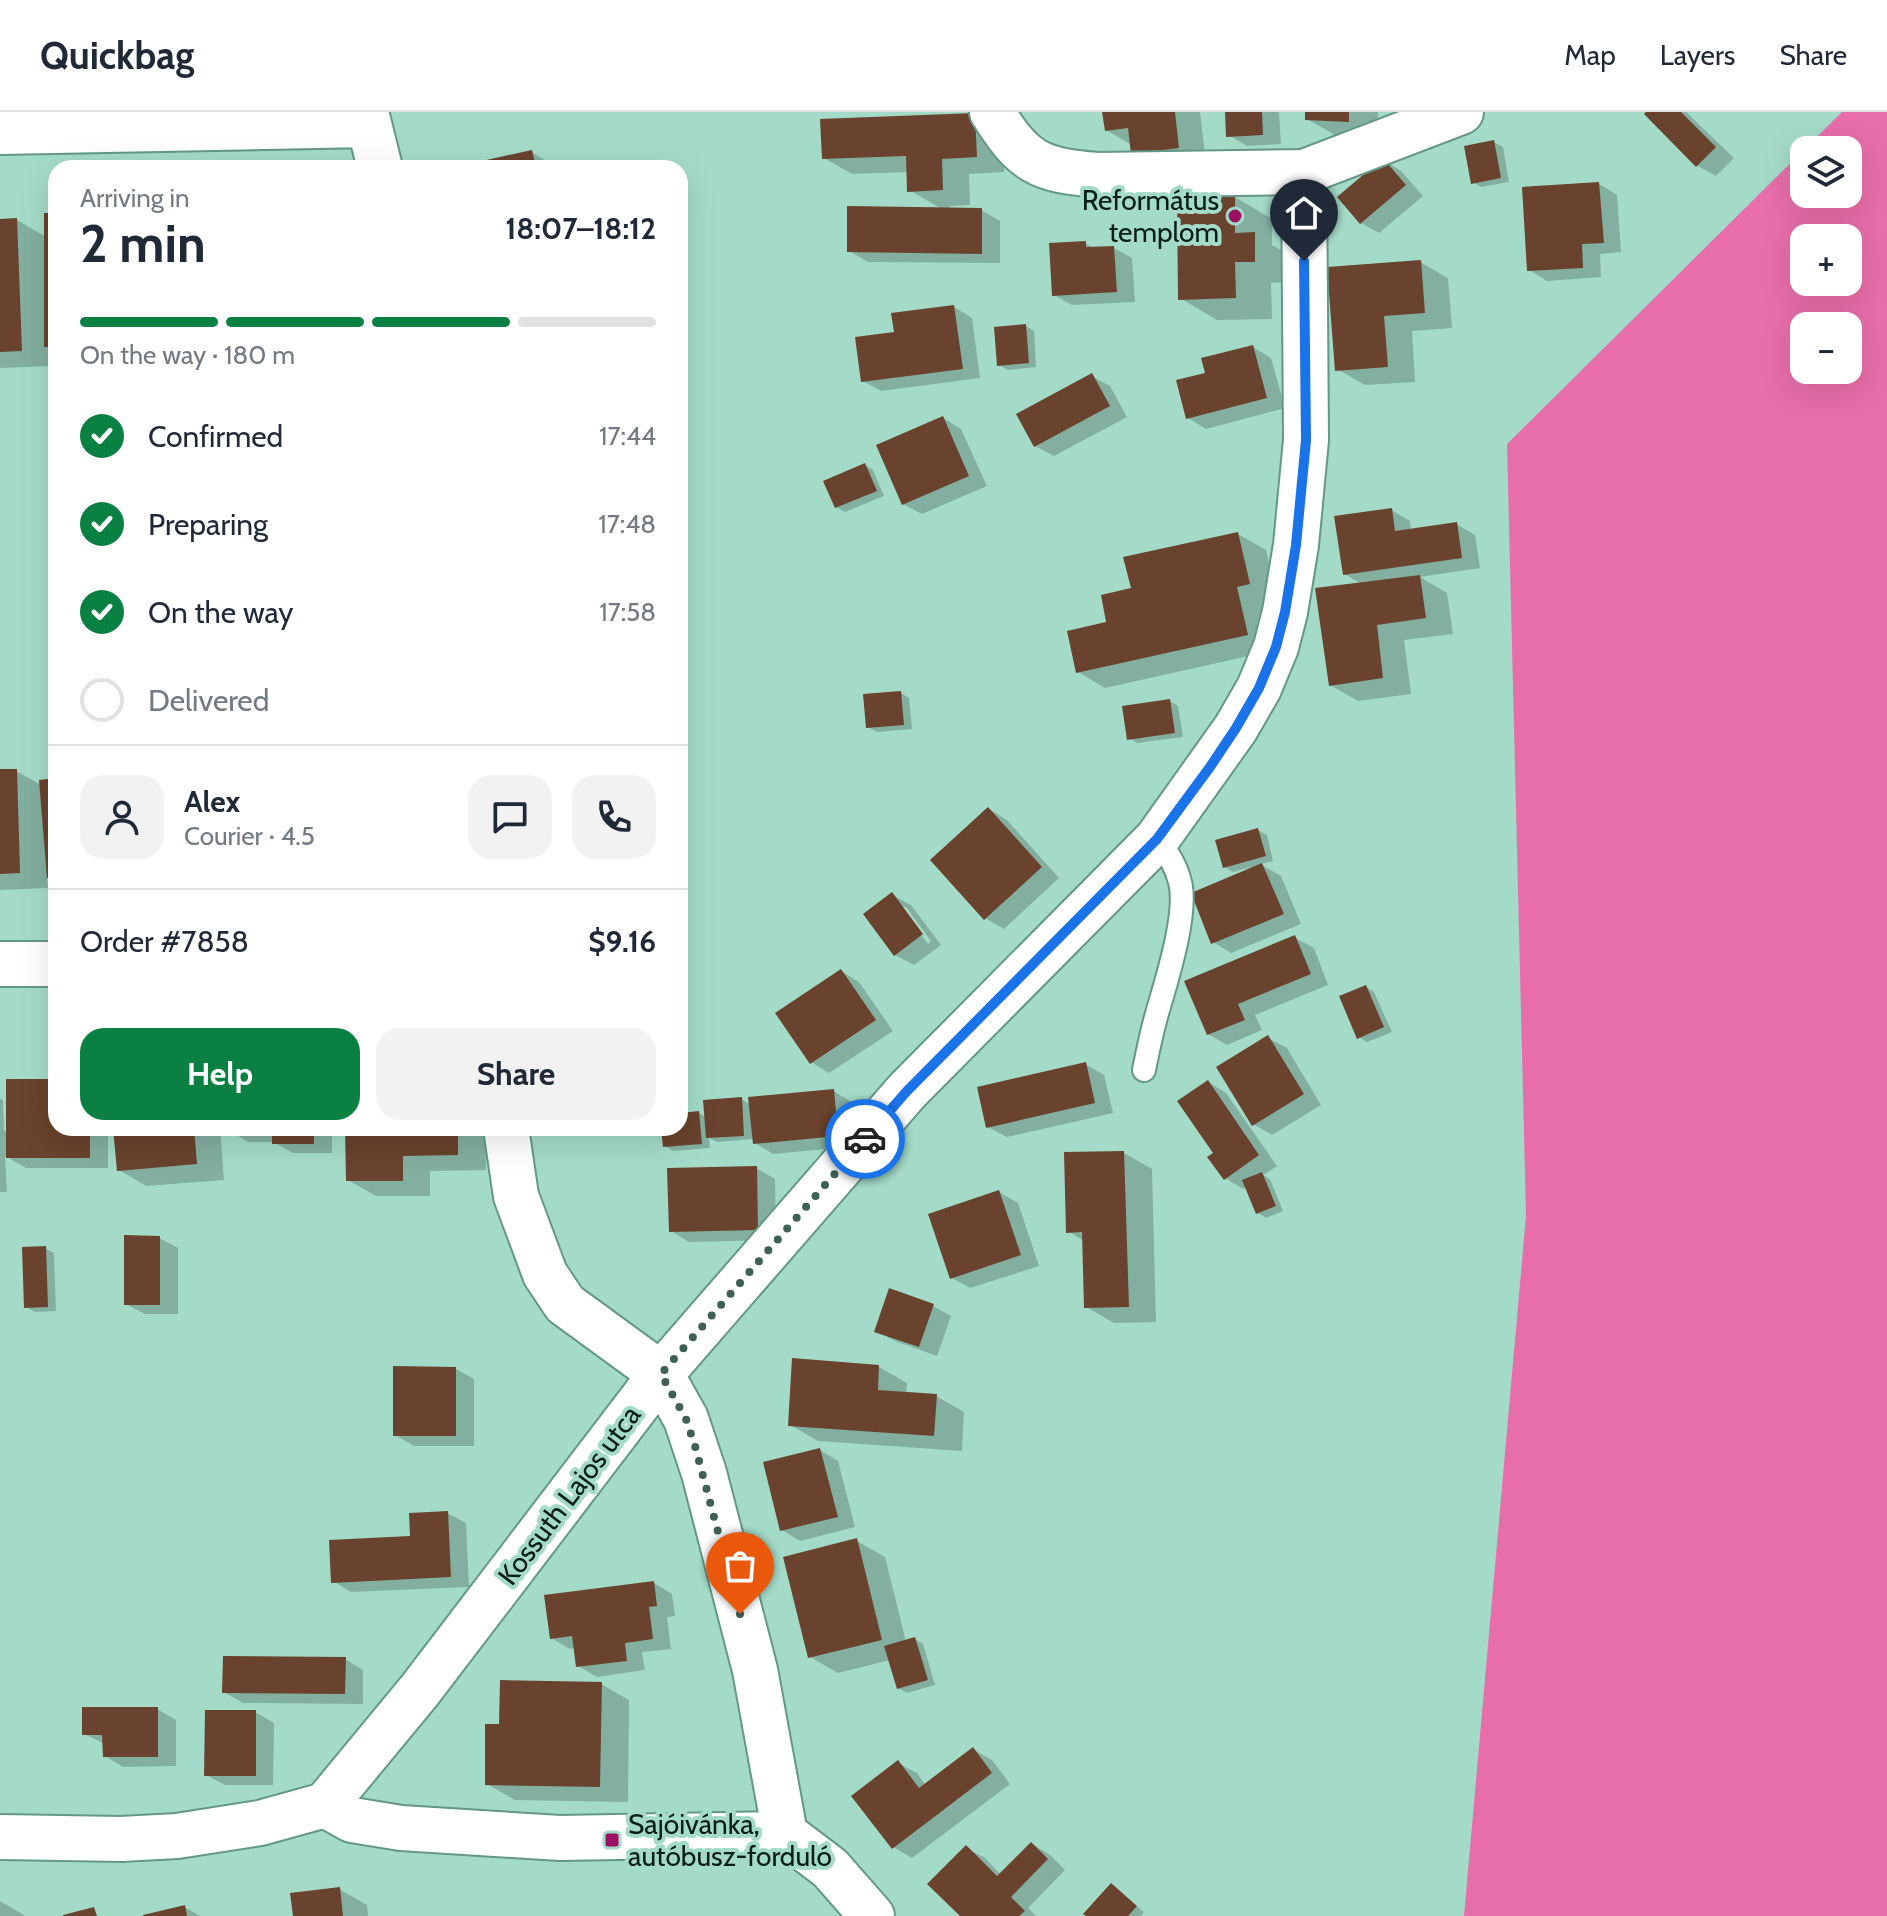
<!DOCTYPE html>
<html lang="en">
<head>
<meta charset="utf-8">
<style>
	:root { --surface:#fff; --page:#f2f2f3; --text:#1f2937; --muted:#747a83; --line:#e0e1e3; --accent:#0b8043 }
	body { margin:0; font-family:Cabin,sans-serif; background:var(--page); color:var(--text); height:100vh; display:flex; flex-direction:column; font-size:30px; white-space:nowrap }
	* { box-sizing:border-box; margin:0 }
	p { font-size:26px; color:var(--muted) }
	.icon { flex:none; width:44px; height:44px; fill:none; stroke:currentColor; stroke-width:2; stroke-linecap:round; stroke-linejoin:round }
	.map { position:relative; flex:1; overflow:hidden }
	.sheet { position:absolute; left:48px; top:48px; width:640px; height:976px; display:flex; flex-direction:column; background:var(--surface); border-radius:24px; box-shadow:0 8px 32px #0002 }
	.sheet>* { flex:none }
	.buttons { position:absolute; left:1790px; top:24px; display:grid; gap:16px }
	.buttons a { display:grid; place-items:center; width:72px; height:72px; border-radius:16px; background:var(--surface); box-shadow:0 8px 32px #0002; font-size:40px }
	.pin { position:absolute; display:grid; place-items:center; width:68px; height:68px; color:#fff; margin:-82px -34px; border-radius:50% 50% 50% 0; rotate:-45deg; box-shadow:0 0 8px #0007 }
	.pin .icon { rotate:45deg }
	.courier { position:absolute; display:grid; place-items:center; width:80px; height:80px; margin:-40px; border:6px solid #1a73e8; border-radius:50%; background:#fff; color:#222; box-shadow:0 2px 10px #0007 }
	.head em { font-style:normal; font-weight:800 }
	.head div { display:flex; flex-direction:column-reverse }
	.head { display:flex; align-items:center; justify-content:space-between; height:136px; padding:0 32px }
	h1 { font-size:52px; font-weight:800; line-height:60px }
	.bar { display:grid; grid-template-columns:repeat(4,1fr); gap:12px 8px; align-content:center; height:96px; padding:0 32px }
	.bar i { height:10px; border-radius:6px; background:var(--line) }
	.bar .current { background:var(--accent) }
	.bar p { grid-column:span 4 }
	.line { display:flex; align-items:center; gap:20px; padding:0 32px; border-top:2px solid var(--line) }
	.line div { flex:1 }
	.round { display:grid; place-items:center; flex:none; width:84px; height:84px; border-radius:24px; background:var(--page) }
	ol { padding:0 32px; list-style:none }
	li { display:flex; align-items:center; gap:24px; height:88px }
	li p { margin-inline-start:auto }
	li .icon { padding:8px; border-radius:50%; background:var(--accent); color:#fff; stroke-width:4 }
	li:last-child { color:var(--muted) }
	li i { width:44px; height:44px; border:4px solid var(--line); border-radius:50% }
	.cta { display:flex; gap:16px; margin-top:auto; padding:16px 32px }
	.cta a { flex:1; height:92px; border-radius:24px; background:var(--accent); color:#fff; font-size:32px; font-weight:800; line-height:92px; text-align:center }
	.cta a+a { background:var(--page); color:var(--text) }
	header { display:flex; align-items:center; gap:48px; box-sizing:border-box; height:112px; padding:0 40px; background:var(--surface); border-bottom:2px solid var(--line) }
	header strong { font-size:38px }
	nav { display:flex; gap:44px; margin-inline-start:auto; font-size:28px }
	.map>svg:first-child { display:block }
</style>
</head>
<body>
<header>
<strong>Quickbag</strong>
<nav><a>Map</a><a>Layers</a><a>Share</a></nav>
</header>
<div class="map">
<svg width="1887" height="1804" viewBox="0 0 1887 1804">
	<rect width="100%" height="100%" fill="#a4dbc8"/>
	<path fill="#e86ea9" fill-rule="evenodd" d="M1842,0H1887V1804H1464L1526,1104L1507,332ZM1804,38H1848V82H1804ZM1804,126H1848V170H1804ZM1804,214H1848V258H1804Z"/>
	<path fill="#0003" fill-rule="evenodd" d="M1104,0H1200L1206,51L1161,57L1132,33L1106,18Z
		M1227,0H1279L1281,32L1247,34L1228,23Z
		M1307,0H1378L1377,25L1335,23L1307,7Z
		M1649,0H1686L1734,46L1716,64L1698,54L1647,2Z
		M975,3L1003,19L1004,60L969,62L970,93L950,94V97L981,98L1000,109V151L868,150L849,139L942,97L909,78V60L852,62L824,46Z
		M1494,30L1503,35L1509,70L1481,75L1473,70Z
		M531,40L550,51L551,56H459Z
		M1383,48L1401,59L1423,84L1379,121L1361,111Z
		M1599,72L1617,83L1621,140L1600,142L1601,165L1547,169L1529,158Z
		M1235,85L1272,107V133L1291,144V170L1271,171L1272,207L1217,208L1180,186Z
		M56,103V240L49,236L50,254L0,256V109L17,108L46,125Z
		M1085,131L1095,137L1114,136L1132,146L1135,190L1072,193L1054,183Z
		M1420,150L1448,166L1452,216L1412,219L1415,270L1365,273L1337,257Z
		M954,195L972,206L980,266L881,279L863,269L896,221Z
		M1026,214L1034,219L1036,255L1008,258L999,253Z
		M1253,235L1271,246L1285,296L1206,317L1188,306Z
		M1091,264L1110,274L1127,305L1054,344L1035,334Z
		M943,306L961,317L987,374L922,402L903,392Z
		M865,353L873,358L884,384L845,400L836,395Z
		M1391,398L1410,409L1411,419L1456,412L1475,423L1480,456L1420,465L1447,481L1453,522L1404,528L1411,582L1358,589L1330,573L1362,472L1344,462Z
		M1238,422L1266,438L1277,488L1264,490L1275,538L1105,576L1078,560L1133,478Z
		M901,581L909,586L912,617L877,620L868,615Z
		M1170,589L1178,594L1183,625L1137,631L1129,626Z
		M0,659H16L41,673L56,668V769L47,764L48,776L0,778Z
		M989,697L1007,708L1059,766L1004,817L985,806Z
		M1258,718L1267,723L1273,749L1260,752L1281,764L1301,812L1231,841L1213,830L1253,757L1252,755L1233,760L1225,755Z
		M892,783L911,793L941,833L914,853L895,843ZM901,795H906L931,829L928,832Z
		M1295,826L1314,836L1328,873L1255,903L1262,918L1227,933L1208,922Z
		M841,859L859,870L893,919L829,961L811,950Z
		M1366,875L1374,880L1392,920L1367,930L1359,925Z
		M1268,926L1287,936L1321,993L1272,1023L1253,1012Z
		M1085,952L1104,963L1113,1001L1007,1025L988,1015Z
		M56,969V1016H108V1056H26L5,1044L7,1080H0V987L3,988L4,1019H8Z
		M1208,970L1226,981L1277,1054L1263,1063L1270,1067L1283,1099L1266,1106L1258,1101L1247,1075L1243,1077L1225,1066L1216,1041Z
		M833,979L852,990L856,1034L773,1042L755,1031L754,1027L717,1030L709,1026L710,1036L673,1039L665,1034L663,1016H680V1003L699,1001L707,1006L741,987L751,993Z
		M115,1016H220L224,1068L146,1074L119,1058Z
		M230,1016H332V1041H293L273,1030H248L230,1019Z
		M347,1016H485L486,1058L430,1059V1084H376L348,1068Z
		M1124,1041L1152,1057L1156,1210L1114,1211L1086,1195L1084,1129L1068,1119Z
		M756,1056L775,1067L776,1128L689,1130L671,1119Z
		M999,1080L1018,1091L1039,1154L970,1176L952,1166Z
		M159,1126L178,1136V1202H145L126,1192Z
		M45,1136L54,1141L56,1199L35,1200L26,1195Z
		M933,1194L951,1204L937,1244L895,1229L876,1219Z
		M879,1255L907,1271L906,1282L936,1284L964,1300L962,1339L818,1329L790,1313Z
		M456,1257L474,1267V1334H414L395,1323Z
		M820,1338L838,1349L855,1415L800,1429L782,1418Z
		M447,1401L466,1411L469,1475L351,1480L333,1469L412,1426Z
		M857,1429L885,1445L906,1530L915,1527L923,1532L935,1573L907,1581L898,1576L890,1548L838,1561L810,1545Z
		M654,1471L672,1482L675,1504L667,1505L671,1537L642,1540L645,1558L597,1565L578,1554L576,1536L570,1537L551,1526Z
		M345,1547L363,1558V1592L243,1591L224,1580Z
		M601,1572L629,1588L628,1690L515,1688L487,1672L501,1614Z
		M157,1597L176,1608V1654L123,1655L105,1644V1632L84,1622Z
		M255,1600L274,1611L273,1673H225L206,1663Z
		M974,1638L992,1648L1010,1672L912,1746L893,1735L898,1651L917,1661L926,1674Z
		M1032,1732L1050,1743L1065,1758L1028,1796L1036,1804H963L966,1736L985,1746L1001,1763Z
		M1111,1773L1144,1800L1141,1804H1089Z
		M339,1777L367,1793L368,1804H295Z
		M0,1789L24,1803V1804H0Z
		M184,1795L200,1804H147Z"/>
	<path fill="#69432d" d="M1102,0H1175L1179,36L1131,42L1128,16L1105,19Z
		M1225,0H1262L1263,23L1226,25Z
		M1305,0H1349V10L1305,8Z
		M1646,0H1681L1716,35L1696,55L1644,2Z
		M975,1L977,45L942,47L943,78L907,80L906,44L822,47L820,7Z
		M1494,28L1501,66L1471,72L1464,34Z
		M532,38L536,56H455V55Z
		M1383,46L1406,73L1360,112L1337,85Z
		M1599,70L1604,131L1582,132L1583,156L1527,159L1522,75Z
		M1235,83V121L1255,120V150H1235L1236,186L1178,188L1177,84Z
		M847,94L982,96V142L847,140Z
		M44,101H56V235H44Z
		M17,106L22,239L0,240V107Z
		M1086,129V135L1114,134L1117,180L1052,184L1049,131Z
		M1421,148L1425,201L1384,204L1388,255L1335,259L1327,155Z
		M954,193L963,257L861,270L855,225L894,220L891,201Z
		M1026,212L1029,251L997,254L994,215Z
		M1253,233L1267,286L1186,307L1176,268L1205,261L1201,246Z
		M1092,261L1110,294L1034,335L1016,302Z
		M943,304L969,364L902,393L876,333Z
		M865,351L877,379L835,396L823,369Z
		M1392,396L1395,419L1457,410L1462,446L1343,463L1334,404Z
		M1238,420L1250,472L1237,475L1248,523L1076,561L1067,519L1106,510L1101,483L1131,476L1123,445Z
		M1420,463L1426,506L1377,513L1383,566L1329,574L1315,476Z
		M901,579L904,613L866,616L863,582Z
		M1170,587L1175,621L1127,628L1122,594Z
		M0,657H17L20,761L0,762Z
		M56,666V765L47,766L39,668Z
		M988,695L1042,755L984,808L930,748Z
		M1258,716L1266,744L1223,756L1215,728Z
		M1262,751L1284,802L1211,832L1191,781Z
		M892,780L923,822L894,844L863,802Z
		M1295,823L1311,862L1238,892L1245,908L1207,923L1184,869Z
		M841,857L876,908L810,952L775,901Z
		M1366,873L1384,915L1357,927L1339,884Z
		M1268,923L1304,982L1252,1014L1216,955Z
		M1086,950L1095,991L986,1016L977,975Z
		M6,967H56V1016H90V1046H6Z
		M1208,968L1259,1043L1224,1068L1207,1045L1213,1041L1177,989Z
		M834,977L838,1024L753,1032L748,985Z
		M742,985L744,1024L706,1026L703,988Z
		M699,999L702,1032L663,1035L661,1016H680V1001Z
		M113,1016H194L197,1052L117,1059Z
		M228,1016H314V1032H272V1020H228Z
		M345,1016H458V1043L403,1044V1069H346Z
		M1124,1039L1129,1195L1084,1196L1082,1120L1066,1121L1064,1040Z
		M757,1054L758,1118L669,1120L667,1056Z
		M1262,1060L1276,1094L1256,1102L1242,1068Z
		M999,1078L1021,1143L950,1167L928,1102Z
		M124,1123L160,1124V1193H124Z
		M46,1134L48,1195L24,1196L22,1135Z
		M889,1176L934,1192L919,1235L874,1220Z
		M792,1246L879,1253L878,1278L937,1282L934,1324L788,1314Z
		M393,1254L456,1255V1324H393Z
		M820,1336L838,1405L780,1419L763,1350Z
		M448,1399L451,1465L331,1471L329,1428L410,1424L409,1401Z
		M857,1426L882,1528L808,1546L783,1445Z
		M654,1469L657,1494L649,1495L653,1527L625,1531L627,1549L576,1555L572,1524L550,1527L544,1483Z
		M915,1525L928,1568L897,1577L884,1534Z
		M223,1544L346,1545L345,1582L222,1581Z
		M500,1568L602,1570L600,1675L485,1673V1612H499Z
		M82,1595H158V1645H103L102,1623H82Z
		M205,1598H256V1664H204Z
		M973,1635L992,1661L892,1737L851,1684L898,1648L919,1676Z
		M1031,1730L1048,1747L1011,1785L1025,1799L1019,1804H960L927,1772L966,1733L997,1764Z
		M1111,1771L1137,1794L1128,1804H1086L1083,1802Z
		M340,1775L343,1804H293L290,1781Z
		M185,1793L187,1804H143V1803Z
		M94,1795L97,1804H63V1803Z"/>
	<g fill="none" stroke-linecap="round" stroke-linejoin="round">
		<defs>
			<path id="lane" d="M1144,958C1148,938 1152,918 1158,898C1167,867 1188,801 1180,770C1176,753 1167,740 1157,727"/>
			<path id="street" d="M366,0L380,56
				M992,0C1024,51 1038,58 1098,63L1304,60L1461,0
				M0,20L368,13
				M0,852H56
				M506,1016L516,1084L545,1162L565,1192L661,1262L686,1307L704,1361L755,1558L785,1722L830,1756L872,1804
				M325,1693L352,1708L401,1716L560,1726L785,1722"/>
			<path id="secondary" d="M0,1725L121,1727L177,1724L260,1711L325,1693L420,1578L661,1262L907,979L1157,727L1236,616L1259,576L1276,535L1285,500L1296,433L1306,328L1304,60"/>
		</defs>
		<use href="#lane" stroke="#639887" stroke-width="26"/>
		<use href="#street" stroke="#639887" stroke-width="48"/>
		<use href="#secondary" stroke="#639887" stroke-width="48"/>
		<use href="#lane" stroke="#fff" stroke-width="22"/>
		<use href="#street" stroke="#fff" stroke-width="44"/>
		<use href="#secondary" stroke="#fff" stroke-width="44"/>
	</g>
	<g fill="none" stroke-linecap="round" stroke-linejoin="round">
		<path stroke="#3e6055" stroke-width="8" stroke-dasharray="0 14.4" d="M740,1502L695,1334L686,1307L661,1262L865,1027"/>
		<path stroke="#1a73e8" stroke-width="10" d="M865,1027L907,979L1157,727L1210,655L1236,616L1259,576L1276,535L1285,500L1296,433L1306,328L1304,149"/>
	</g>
	<g fill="#9b1263" stroke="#a4dbc8" stroke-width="3">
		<circle cx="1235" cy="104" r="8"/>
		<rect x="604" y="1720" width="16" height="16" rx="4"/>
	</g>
	<g text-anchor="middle" stroke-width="8" stroke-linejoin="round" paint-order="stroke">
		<g font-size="28" fill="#071d17" stroke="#a4dbc8" text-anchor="end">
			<text x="1219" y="98">Református<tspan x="1219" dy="32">templom</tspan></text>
			<text x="628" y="1722" text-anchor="start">Sajóivánka,<tspan x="628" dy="32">autóbusz-forduló</tspan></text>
		</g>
		<g font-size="28" fill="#071d17" stroke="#a4dbc8">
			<text transform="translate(569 1383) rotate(-53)" y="10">Kossuth Lajos utca</text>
		</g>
	</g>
</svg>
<div class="buttons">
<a><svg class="icon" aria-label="layers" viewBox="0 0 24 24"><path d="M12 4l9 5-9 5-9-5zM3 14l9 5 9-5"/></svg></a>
<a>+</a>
<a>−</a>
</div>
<div class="pin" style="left:740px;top:1502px;background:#ea580c"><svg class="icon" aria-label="bag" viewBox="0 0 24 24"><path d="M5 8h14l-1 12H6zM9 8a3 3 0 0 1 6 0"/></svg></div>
<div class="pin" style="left:1304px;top:149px;background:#1f2937"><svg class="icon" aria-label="home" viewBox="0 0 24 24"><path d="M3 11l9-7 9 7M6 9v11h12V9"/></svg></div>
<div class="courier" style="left:865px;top:1027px"><svg class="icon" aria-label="car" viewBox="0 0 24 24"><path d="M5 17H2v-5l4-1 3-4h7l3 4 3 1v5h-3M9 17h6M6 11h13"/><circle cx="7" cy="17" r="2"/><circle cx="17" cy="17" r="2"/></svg></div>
<section class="sheet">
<div class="head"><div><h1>2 min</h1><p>Arriving in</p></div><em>18:07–18:12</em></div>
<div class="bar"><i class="current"></i><i class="current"></i><i class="current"></i><i></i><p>On the way · 180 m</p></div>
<ol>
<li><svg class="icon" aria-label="check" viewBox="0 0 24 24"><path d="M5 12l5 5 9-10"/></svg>Confirmed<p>17:44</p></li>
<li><svg class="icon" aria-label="check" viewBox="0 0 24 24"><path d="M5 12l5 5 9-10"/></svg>Preparing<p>17:48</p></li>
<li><svg class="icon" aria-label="check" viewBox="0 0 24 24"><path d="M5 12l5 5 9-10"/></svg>On the way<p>17:58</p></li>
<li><i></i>Delivered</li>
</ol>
<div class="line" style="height:144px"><a class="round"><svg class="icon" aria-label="person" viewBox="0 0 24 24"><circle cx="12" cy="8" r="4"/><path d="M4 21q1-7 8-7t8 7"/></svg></a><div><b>Alex</b><p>Courier · 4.5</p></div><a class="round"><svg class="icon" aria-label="chat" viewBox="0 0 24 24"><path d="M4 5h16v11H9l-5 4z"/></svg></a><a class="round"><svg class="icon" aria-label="phone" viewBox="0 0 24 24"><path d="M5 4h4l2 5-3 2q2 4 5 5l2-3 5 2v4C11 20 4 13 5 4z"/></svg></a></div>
<div class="line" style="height:104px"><div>Order #7858</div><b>$9.16</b></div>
<div class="cta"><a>Help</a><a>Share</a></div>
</section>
</div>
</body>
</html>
